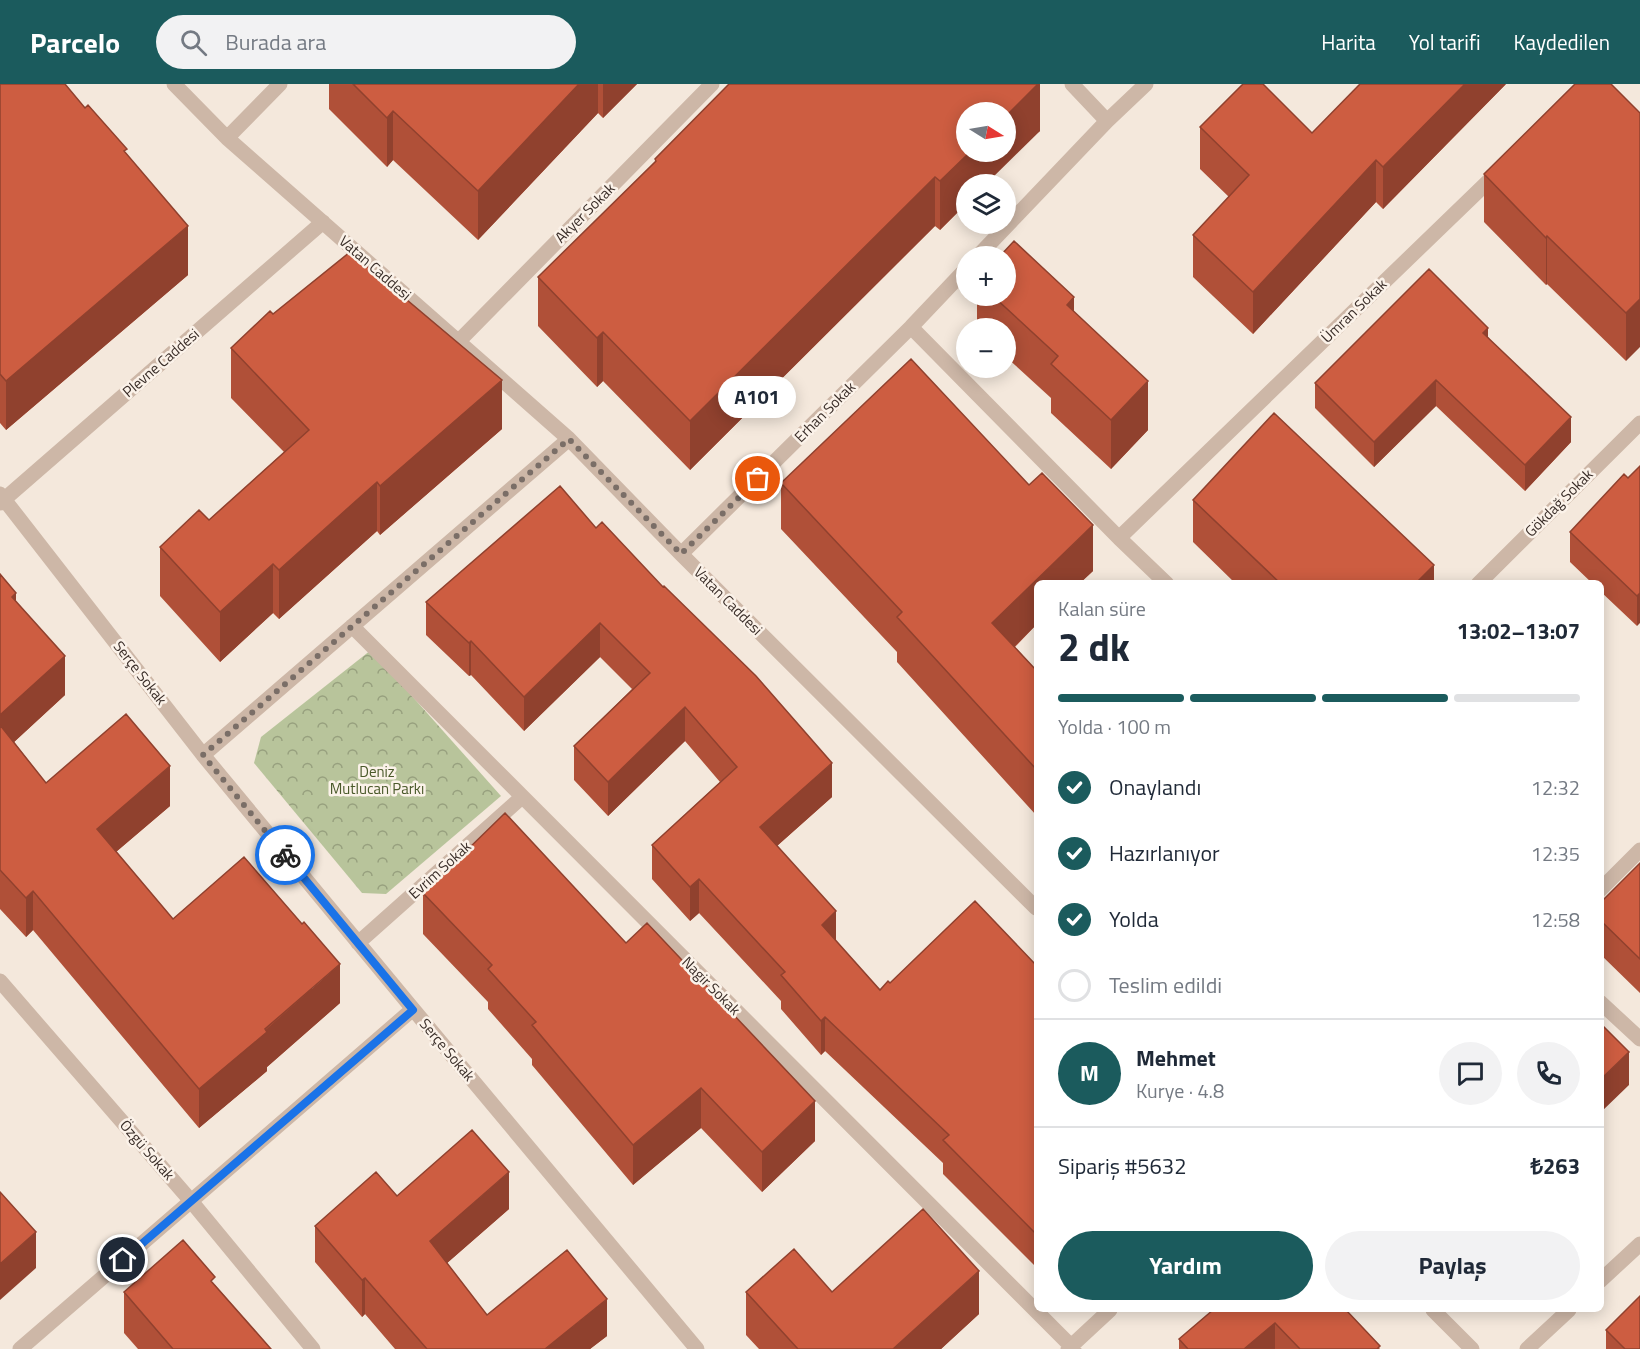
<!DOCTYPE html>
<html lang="tr">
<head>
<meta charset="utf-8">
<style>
	:root { --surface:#fff; --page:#f2f2f3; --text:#1f2937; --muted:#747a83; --line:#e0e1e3; --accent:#1b5b5d }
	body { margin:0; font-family:"Titillium Web",sans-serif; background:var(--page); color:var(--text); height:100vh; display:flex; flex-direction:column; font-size:22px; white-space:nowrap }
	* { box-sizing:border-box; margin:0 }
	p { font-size:20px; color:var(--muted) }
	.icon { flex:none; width:33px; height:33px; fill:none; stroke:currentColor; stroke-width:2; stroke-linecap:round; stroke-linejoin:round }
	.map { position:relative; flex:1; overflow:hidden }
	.details { position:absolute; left:1034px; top:496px; width:570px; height:732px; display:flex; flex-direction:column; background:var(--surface); border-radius:9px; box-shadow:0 3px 15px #0003 }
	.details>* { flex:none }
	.needle { width:39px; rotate:101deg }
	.controls { position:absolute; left:956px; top:18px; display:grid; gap:12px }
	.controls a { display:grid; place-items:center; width:60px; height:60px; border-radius:50%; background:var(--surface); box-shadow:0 3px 15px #0003; font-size:30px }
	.pin { position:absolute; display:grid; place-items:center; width:51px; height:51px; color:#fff; margin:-26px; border:3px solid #fff; border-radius:50%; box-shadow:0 2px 6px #0007 }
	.courier { position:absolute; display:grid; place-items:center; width:60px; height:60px; margin:-30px; border:4px solid #1a73e8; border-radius:50%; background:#fff; color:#222; box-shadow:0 2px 8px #0007 }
	.bubble { position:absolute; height:42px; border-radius:21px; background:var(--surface); box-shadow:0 3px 15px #0003; font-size:20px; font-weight:700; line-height:42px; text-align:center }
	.overview em { font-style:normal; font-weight:700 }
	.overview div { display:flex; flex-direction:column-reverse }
	.overview { display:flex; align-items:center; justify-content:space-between; height:102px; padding:0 24px }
	h1 { font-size:39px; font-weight:700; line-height:45px }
	.bar { display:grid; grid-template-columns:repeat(4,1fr); gap:9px 6px; align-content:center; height:72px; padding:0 24px }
	.bar i { height:8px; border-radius:4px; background:var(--line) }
	.bar .active { background:var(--accent) }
	.bar p { grid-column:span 4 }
	.line { display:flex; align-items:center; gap:15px; padding:0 24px; border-top:2px solid var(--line) }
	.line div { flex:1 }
	.round { display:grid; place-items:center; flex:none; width:63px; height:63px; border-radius:32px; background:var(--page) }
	ol { padding:0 24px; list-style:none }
	li { display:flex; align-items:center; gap:18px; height:66px }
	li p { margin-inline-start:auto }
	li .icon { padding:6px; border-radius:50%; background:var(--accent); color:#fff; stroke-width:4 }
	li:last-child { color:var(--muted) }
	li i { width:33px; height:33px; border:3px solid var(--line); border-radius:50% }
	.action { display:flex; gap:12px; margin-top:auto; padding:12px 24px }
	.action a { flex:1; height:69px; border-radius:36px; background:var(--accent); color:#fff; font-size:24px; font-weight:700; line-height:69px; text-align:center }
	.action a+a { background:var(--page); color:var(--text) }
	header { display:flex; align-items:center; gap:36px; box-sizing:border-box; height:84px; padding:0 30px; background:var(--accent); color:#fff }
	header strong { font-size:28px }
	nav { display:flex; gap:33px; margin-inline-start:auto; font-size:21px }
	.search { width:420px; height:54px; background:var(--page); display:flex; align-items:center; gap:15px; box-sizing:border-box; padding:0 21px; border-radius:33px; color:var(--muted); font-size:22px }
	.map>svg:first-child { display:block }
</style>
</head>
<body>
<header>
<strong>Parcelo</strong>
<div class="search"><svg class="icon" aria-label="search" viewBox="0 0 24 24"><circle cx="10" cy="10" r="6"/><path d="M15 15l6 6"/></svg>Burada ara</div>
<nav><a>Harita</a><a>Yol tarifi</a><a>Kaydedilen</a></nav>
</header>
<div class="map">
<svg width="1640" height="1265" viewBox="0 0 1640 1265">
	<defs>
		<pattern id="forest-crowns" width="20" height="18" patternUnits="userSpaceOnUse" patternTransform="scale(1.5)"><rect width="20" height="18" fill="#b8c49b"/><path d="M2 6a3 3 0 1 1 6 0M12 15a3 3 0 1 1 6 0" fill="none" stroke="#97a07e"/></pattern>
	</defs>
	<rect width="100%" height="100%" fill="#f4e8dc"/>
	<path fill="url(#forest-crowns)" d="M371,566L501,712L386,810L362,809L254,679L261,653Z"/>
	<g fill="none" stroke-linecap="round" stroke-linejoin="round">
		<path stroke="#cdb7a7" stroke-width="15" d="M174,0L227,54L569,355L681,470L1036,824
			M1072,0L1107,37
			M227,54L280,0
			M978,172L1107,37L1146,0
			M911,243L1119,454L1167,500
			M458,258L712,0
			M0,410L203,671L413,925L697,1265
			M0,419L323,138
			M1119,454L1499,87
			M681,470L911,243L966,185
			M1478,500L1640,339
			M352,542L1074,1265
			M203,671L569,355
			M1600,806L1640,766
			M358,859L522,713
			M0,897L191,1117L313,1265
			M1600,918L1640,955
			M1600,1197L1640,1160
			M1433,1226L1472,1265
			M20,1265L413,925
			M1068,1265L1110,1226
			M1527,1265L1569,1226"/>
	</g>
	<path fill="#b05038" d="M0,0L85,24L127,70L188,191L6,346L0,339Z
		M329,0H637L603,34L598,29L478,156L393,76L387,83L329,25Z
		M1040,0V47L966,100V120L940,146L935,142L690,386L603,297L597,303L538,242V193L655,78V75Z
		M1506,0L1383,125L1376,118L1253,250L1193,193V151L1229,113L1200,85V43L1312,49Z
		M1640,29L1626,277L1547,200L1546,201L1484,138V90Z
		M977,212H1005L1074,228L1148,346L1111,385L1051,329V314L1005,272V244H977Z
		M273,230L502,345L380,451L377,447L279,535L273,529L220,578L160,512V463L209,436L284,368L231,314V264Z
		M1488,253L1571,358L1525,407L1436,322L1374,383L1315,324V299Z
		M1640,382L1637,542L1600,507V500H1593L1570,478V448Z
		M781,399L1093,487L1079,500H1036V541L1015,563L1036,586V731L897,578V568L781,445Z
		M1193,416L1434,500H1236L1193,458Z
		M596,444L832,713L777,762L836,857L880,906L890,899L1036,881V1183L943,1090V1079L825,967L821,971L781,925V917L699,829L690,837L652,795V761L720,698L685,657L608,732L574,696V662L632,605L600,573L524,647L471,591L469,592L426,551V518Z
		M0,490L16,518L65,611L14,658L46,699L170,722L116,768L173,835L340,919L267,983V987L199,1044L33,846L26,853L0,825Z
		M1640,779V909L1600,870V819Z
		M423,809L626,859L815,1057L762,1108L701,1044L633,1101L532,981V975L488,925V918L423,850Z
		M397,1112L509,1125L447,1179L487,1231L607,1252L590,1265H395L365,1230L362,1233L315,1178V1142Z
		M215,1201L271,1265H138L124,1249V1208Z
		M746,1208H832L979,1230L941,1265H759L746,1251Z
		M1346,1226L1380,1265H1179V1255Z
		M1606,1246L1640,1265H1606Z"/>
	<path fill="#90412e" d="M579,0H598V29L478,156V107Z
		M603,0H637L603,34Z
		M1038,0H1040V47L986,100H966V120L940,146V97L970,68H1005V33Z
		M1465,0H1506L1383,125V83Z
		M393,27V76L387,83V34Z
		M1376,76V118L1253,250V208Z
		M935,93V142L690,386V337Z
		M188,142V191L6,346V297Z
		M1547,152V200L1546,201V154Z
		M1074,213V262L1067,221Z
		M1640,215V263L1626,277V229Z
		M1488,244V269L1483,249Z
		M603,248V297L597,303V254Z
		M502,296V345L380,451V402Z
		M1436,296V322L1374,383V358Z
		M1148,297V346L1111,385V336Z
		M1571,333V358L1525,407V381Z
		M377,398V447L279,535V486Z
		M1093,441V487L1079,500H1036V541L992,585V539Z
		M273,480V529L220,578V528Z
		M1434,481V500H1415Z
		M16,509V548L12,513Z
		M1640,509V539L1637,542V512Z
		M600,539V573L524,647V613Z
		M471,557V591L469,592V559Z
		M65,572V611L0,671V631Z
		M685,623V657L608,732V698Z
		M832,679V713L760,777V743Z
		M170,682V722L97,784V745Z
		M699,795V829L690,837V803Z
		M33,807V846L26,853V814Z
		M836,827V861L822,841Z
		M340,880V919L267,983V987L199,1044V1005Z
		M825,933V967L821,971V937Z
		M1629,968V1001L1600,1029V996Z
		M701,1004V1044L633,1101V1061Z
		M815,1017V1057L762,1108V1068Z
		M509,1088V1125L430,1194V1157Z
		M36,1148V1184L0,1216V1180Z
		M979,1187V1230L941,1265H893Z
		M365,1194V1230L362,1233V1196Z
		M607,1215V1252L590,1265H545Z
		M1275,1239V1265H1244Z"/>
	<path fill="#cd5d41" stroke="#90412e" stroke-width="1.5" d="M0,0H65L85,24L88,21L127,65L124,67L188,142L6,297L0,290Z
		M353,0H579L478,107L393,27L387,34Z
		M729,0H1038L1005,33V28H966V68H970L940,97L935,93L690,337L603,248L597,254L538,193L656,77L655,75Z
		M1243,0H1263L1312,49L1360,0H1465L1383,83L1376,76L1253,208L1193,151L1249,91L1200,43Z
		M1575,0H1611L1640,29V215L1626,229L1547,152L1546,154L1484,90Z
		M1014,157L1074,213L1067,221L1148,297L1111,336L1051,280L1058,272L993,212H1005V172H1000Z
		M350,168L502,296L380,402L377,398L279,486L273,480L220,528L160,463L199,426L209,436L309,346L231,264L270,227L273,230Z
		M1429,185L1488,244L1483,249L1571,333L1525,381L1436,296L1374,358L1315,299Z
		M911,275L1029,401L1042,389L1093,441L992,539L1036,586V685L897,533L902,528L781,399Z
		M1274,329L1434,481L1415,500H1281L1193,416Z
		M1640,382V509L1637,512L1570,448L1624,390L1628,394Z
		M560,402L596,444L602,438L663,503L664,502L756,592L832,679L760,743L836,827L822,841L880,906L888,897L890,899L975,817L1036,881V1150L943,1056L949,1051L825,933L821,937L781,891L785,888L699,795L690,803L652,761L737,683L685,623L608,698L574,662L650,589L600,539L524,613L471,557L469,559L426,518Z
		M0,490L16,509L12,513L65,572L0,631Z
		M126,630L170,682L97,745L173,835L244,773L302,840L304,838L340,880L265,945L267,948L199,1005L33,807L26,814L0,786V641L46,699Z
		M505,729L626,859L647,839L815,1017L762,1068L701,1004L633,1061L532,941L536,938L488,885L492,881L423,809Z
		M1640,779V875L1600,836V819Z
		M1600,939L1629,968L1600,996Z
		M472,1046L509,1088L430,1157L487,1231L567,1166L607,1215L545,1265H427L365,1194L362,1196L315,1142L376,1088L397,1112Z
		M0,1108L36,1148L0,1180Z
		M923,1125L979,1187L893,1265H798L746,1208L794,1165L832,1208Z
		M183,1156L215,1193L211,1197L271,1265H173L124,1208Z
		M1640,1212V1265H1625L1606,1246Z
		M1213,1226H1346L1380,1262L1377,1265H1300L1275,1239L1244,1265H1188L1179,1255Z"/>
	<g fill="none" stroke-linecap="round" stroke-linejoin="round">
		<path stroke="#7a6e67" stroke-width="6" stroke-dasharray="0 10.8" d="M285,771L203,671L569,355L681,470L758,395"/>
		<path stroke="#1a73e8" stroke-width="8" d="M123,1176L413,926L285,771"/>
	</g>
	<g text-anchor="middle" stroke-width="5" stroke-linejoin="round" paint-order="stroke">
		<g font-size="15" fill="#392d28" stroke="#fbf2e9">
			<text transform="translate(585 129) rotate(-45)" y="5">Akyer Sokak</text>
			<text transform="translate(375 184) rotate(41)" y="5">Vatan Caddesi</text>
			<text transform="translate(1354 227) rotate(-44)" y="5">Ümran Sokak</text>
			<text transform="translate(161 279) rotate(-41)" y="5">Plevne Caddesi</text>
			<text transform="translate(825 328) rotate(-45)" y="5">Erhan Sokak</text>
			<text transform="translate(1559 419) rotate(-45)" y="5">Gökdağ Sokak</text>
			<text transform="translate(728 517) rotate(45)" y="5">Vatan Caddesi</text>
			<text transform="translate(140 589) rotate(52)" y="5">Serçe Sokak</text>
			<text transform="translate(440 786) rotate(-42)" y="5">Evrim Sokak</text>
			<text transform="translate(711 902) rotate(45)" y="5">Nagir Sokak</text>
			<text transform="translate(447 966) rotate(50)" y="5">Serçe Sokak</text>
			<text transform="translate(147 1066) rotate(49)" y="5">Özgü Sokak</text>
		</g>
		<g font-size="15" fill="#4a592a" stroke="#fbf2e9">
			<text x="377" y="693">Deniz<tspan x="377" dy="17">Mutlucan Parkı</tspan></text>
		</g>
	</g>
</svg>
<div class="controls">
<a><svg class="needle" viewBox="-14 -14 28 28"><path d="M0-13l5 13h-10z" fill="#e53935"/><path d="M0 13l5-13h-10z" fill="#747a83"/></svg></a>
<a><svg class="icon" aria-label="layers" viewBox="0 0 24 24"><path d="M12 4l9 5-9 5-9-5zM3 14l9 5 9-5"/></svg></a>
<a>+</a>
<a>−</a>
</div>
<div class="pin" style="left:758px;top:395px;background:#ea580c"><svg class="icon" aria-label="bag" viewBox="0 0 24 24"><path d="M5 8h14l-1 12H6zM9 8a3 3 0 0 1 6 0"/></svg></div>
<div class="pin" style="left:123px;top:1176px;background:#1f2937"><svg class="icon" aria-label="home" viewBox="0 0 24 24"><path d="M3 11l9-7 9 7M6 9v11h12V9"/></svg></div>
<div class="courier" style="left:285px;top:771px"><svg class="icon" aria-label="bike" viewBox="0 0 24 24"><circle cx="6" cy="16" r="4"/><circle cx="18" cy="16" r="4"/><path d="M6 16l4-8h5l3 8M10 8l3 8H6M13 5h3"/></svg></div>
<div class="bubble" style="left:718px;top:292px;width:78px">A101</div>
<section class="details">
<div class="overview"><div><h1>2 dk</h1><p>Kalan süre</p></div><em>13:02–13:07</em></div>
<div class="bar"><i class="active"></i><i class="active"></i><i class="active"></i><i></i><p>Yolda · 100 m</p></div>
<ol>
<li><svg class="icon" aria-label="check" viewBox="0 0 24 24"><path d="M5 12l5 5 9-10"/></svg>Onaylandı<p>12:32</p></li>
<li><svg class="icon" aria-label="check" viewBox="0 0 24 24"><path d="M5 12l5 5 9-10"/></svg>Hazırlanıyor<p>12:35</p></li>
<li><svg class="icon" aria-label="check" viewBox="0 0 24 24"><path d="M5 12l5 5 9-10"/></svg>Yolda<p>12:58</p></li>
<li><i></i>Teslim edildi</li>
</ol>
<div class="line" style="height:108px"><b class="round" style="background:var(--accent);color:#fff">M</b><div><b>Mehmet</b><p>Kurye · 4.8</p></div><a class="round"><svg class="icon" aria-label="chat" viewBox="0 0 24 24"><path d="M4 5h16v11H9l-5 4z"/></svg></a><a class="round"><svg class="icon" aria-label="phone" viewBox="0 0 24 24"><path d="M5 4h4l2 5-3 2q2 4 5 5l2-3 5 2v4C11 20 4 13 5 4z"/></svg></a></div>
<div class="line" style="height:78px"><div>Sipariş #5632</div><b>₺263</b></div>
<div class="action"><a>Yardım</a><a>Paylaş</a></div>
</section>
</div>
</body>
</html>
